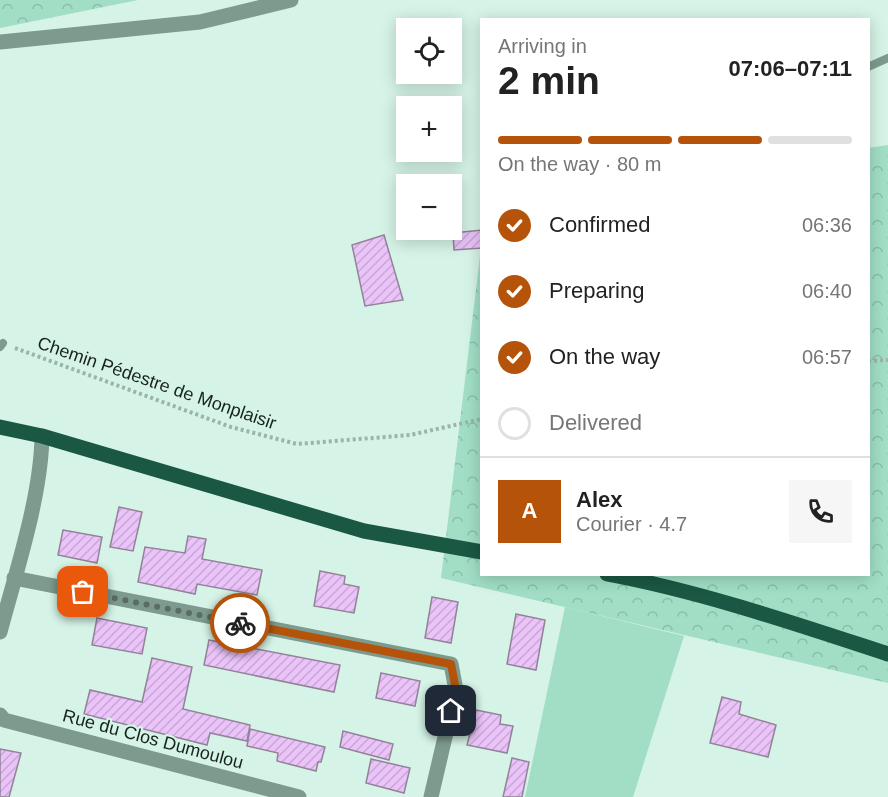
<!DOCTYPE html>
<html lang="en">
<head>
<meta charset="utf-8">
<style>
	:root { --surface:#fff; --page:#f6f6f6; --text:#222; --muted:#767676; --line:#e0e0e0; --accent:#b45309 }
	body { margin:0; font-family:Helvetica,sans-serif; background:var(--page); color:var(--text); height:100vh; display:flex; flex-direction:column; font-size:22px; white-space:nowrap }
	* { box-sizing:border-box; margin:0 }
	p { font-size:20px; color:var(--muted) }
	.icon { flex:none; width:33px; height:33px; fill:none; stroke:currentColor; stroke-width:2; stroke-linecap:round; stroke-linejoin:round }
	.map { position:relative; flex:1; overflow:hidden }
	.side { position:absolute; left:480px; top:18px; width:390px; height:558px; display:flex; flex-direction:column; background:var(--surface); border-radius:0px; box-shadow:0 3px 15px #0003 }
	.side>* { flex:none }
	.buttons { position:absolute; left:396px; top:18px; display:grid; gap:12px }
	.buttons a { display:grid; place-items:center; width:66px; height:66px; border-radius:0px; background:var(--surface); box-shadow:0 3px 15px #0003; font-size:30px }
	.pin { position:absolute; display:grid; place-items:center; width:51px; height:51px; color:#fff; margin:-26px; border-radius:12px; box-shadow:0 3px 9px #0006 }
	.courier { position:absolute; display:grid; place-items:center; width:60px; height:60px; margin:-30px; border:4px solid #b45309; border-radius:50%; background:#fff; color:#222; box-shadow:0 2px 8px #0007 }
	.headline em { font-style:normal; font-weight:600 }
	.headline div { display:flex; flex-direction:column-reverse }
	.headline { display:flex; align-items:center; justify-content:space-between; height:102px; padding:0 18px }
	h1 { font-size:39px; font-weight:600; line-height:45px }
	.bar { display:grid; grid-template-columns:repeat(4,1fr); gap:9px 6px; align-content:center; height:72px; padding:0 18px }
	.bar i { height:8px; border-radius:4px; background:var(--line) }
	.bar .on { background:var(--accent) }
	.bar p { grid-column:span 4 }
	.line { display:flex; align-items:center; gap:15px; padding:0 18px; border-top:2px solid var(--line) }
	.line div { flex:1 }
	.round { display:grid; place-items:center; flex:none; width:63px; height:63px; border-radius:0px; background:var(--page) }
	ol { padding:0 18px; list-style:none }
	li { display:flex; align-items:center; gap:18px; height:66px }
	li p { margin-inline-start:auto }
	li .icon { padding:6px; border-radius:50%; background:var(--accent); color:#fff; stroke-width:4 }
	li:last-child { color:var(--muted) }
	li i { width:33px; height:33px; border:3px solid var(--line); border-radius:50% }
	.map>svg:first-child { display:block }
</style>
</head>
<body>
<div class="map">
<svg width="888" height="797" viewBox="0 0 888 797">
	<defs>
		<pattern id="forest-crowns" width="20" height="18" patternUnits="userSpaceOnUse" patternTransform="scale(1.5)"><rect width="20" height="18" fill="#a1dec5"/><path d="M2 6a3 3 0 1 1 6 0M12 15a3 3 0 1 1 6 0" fill="none" stroke="#8abea9"/></pattern>
		<pattern id="building-hatch" width="6" height="6" patternUnits="userSpaceOnUse" patternTransform="scale(1.5)"><rect width="6" height="6" fill="#eac3f9"/><path d="M-1 1l2-2M0 6l6-6M5 7l2-2" fill="none" stroke="#c8a7d5"/></pattern>
	</defs>
	<rect width="100%" height="100%" fill="#d5f3e6"/>
	<path fill="#a1dec5" d="M565,607L684,636L633,797H525Z"/>
	<path fill="url(#forest-crowns)" d="M0,0H138L0,28Z
		M888,145V683L441,578L481,248L482,574H868V148Z"/>
	<path fill="url(#building-hatch)" stroke="#928398" stroke-width="1.5" d="M482,230V248L454,250L453,233Z
		M384,235L403,300L365,306L352,245Z
		M119,507L142,512L133,551L110,547Z
		M63,530L102,537L97,563L58,555Z
		M188,536L206,539L202,559L262,570L257,595L197,584L195,594L138,582L145,547L185,553Z
		M320,571L345,576L344,584L359,587L354,613L314,606Z
		M432,597L458,602L451,643L425,638Z
		M516,614L545,620L536,670L507,664Z
		M97,618L147,628L142,654L92,645Z
		M209,640L340,665L334,692L204,665Z
		M152,658L192,667L183,709L250,725L247,741L210,733L207,745L84,714L90,690L142,702Z
		M381,673L420,681L415,706L376,698Z
		M722,697L741,702L739,714L776,725L768,757L710,743Z
		M476,710L501,715L500,724L513,726L507,753L467,745Z
		M250,729L325,747L321,762H318L316,771L277,761L278,753L247,746Z
		M343,731L393,744L389,760L340,747Z
		M0,749L21,753L9,797H0Z
		M512,758L529,762L522,797H503Z
		M371,759L410,768L404,793L366,783Z"/>
	<g fill="none" stroke-linecap="round" stroke-linejoin="round">
		<path stroke="#9bb4a9" stroke-width="4" stroke-dasharray="3 3" stroke-linecap="butt" d="M15,348L231,427L297,444L410,435L482,419
			M868,361L888,360"/>
		<path stroke="#7d9a8e" stroke-width="8" d="M868,67L888,58
			M0,347L3,343"/>
		<path stroke="#7d9a8e" stroke-width="15" d="M14,578L451,664L456,690L431,797
			M0,632C16,572 41,497 42,436
			M0,715L4,720L299,797"/>
		<path stroke="#7d9a8e" stroke-width="15" d="M0,42L200,22L291,0"/>
		<path stroke="#1a5843" stroke-width="15" d="M0,427L42,436L364,531L482,552
			M607,574C703,592 796,624 888,654"/>
	</g>
	<g fill="none" stroke-linecap="round" stroke-linejoin="round">
		<path stroke="#5a6c64" stroke-width="6" stroke-dasharray="0 10.8" d="M83,592L240,623"/>
		<path stroke="#b45309" stroke-width="8" d="M240,623L451,664L456,690L451,711"/>
	</g>
	<g text-anchor="middle" stroke-width="4.5" stroke-linejoin="round" paint-order="stroke">
		<g font-size="18" fill="#18231e" stroke="#d5f3e6">
			<text transform="translate(157 383) rotate(19)" y="6">Chemin Pédestre de Monplaisir</text>
			<text transform="translate(153 739) rotate(15)" y="6">Rue du Clos Dumoulou</text>
		</g>
	</g>
</svg>
<div class="buttons">
<a><svg class="icon" aria-label="locate" viewBox="0 0 24 24"><circle cx="12" cy="12" r="6"/><path d="M12 2v4M12 18v4M2 12h4M18 12h4"/></svg></a>
<a>+</a>
<a>−</a>
</div>
<div class="pin" style="left:83px;top:592px;background:#ea580c"><svg class="icon" aria-label="bag" viewBox="0 0 24 24"><path d="M5 8h14l-1 12H6zM9 8a3 3 0 0 1 6 0"/></svg></div>
<div class="pin" style="left:451px;top:711px;background:#1f2937"><svg class="icon" aria-label="home" viewBox="0 0 24 24"><path d="M3 11l9-7 9 7M6 9v11h12V9"/></svg></div>
<div class="courier" style="left:240px;top:623px"><svg class="icon" aria-label="bike" viewBox="0 0 24 24"><circle cx="6" cy="16" r="4"/><circle cx="18" cy="16" r="4"/><path d="M6 16l4-8h5l3 8M10 8l3 8H6M13 5h3"/></svg></div>
<section class="side">
<div class="headline"><div><h1>2 min</h1><p>Arriving in</p></div><em>07:06–07:11</em></div>
<div class="bar"><i class="on"></i><i class="on"></i><i class="on"></i><i></i><p>On the way · 80 m</p></div>
<ol>
<li><svg class="icon" aria-label="check" viewBox="0 0 24 24"><path d="M5 12l5 5 9-10"/></svg>Confirmed<p>06:36</p></li>
<li><svg class="icon" aria-label="check" viewBox="0 0 24 24"><path d="M5 12l5 5 9-10"/></svg>Preparing<p>06:40</p></li>
<li><svg class="icon" aria-label="check" viewBox="0 0 24 24"><path d="M5 12l5 5 9-10"/></svg>On the way<p>06:57</p></li>
<li><i></i>Delivered</li>
</ol>
<div class="line" style="height:108px"><b class="round" style="background:var(--accent);color:#fff">A</b><div><b>Alex</b><p>Courier · 4.7</p></div><a class="round"><svg class="icon" aria-label="phone" viewBox="0 0 24 24"><path d="M5 4h4l2 5-3 2q2 4 5 5l2-3 5 2v4C11 20 4 13 5 4z"/></svg></a></div>
</section>
</div>
</body>
</html>
